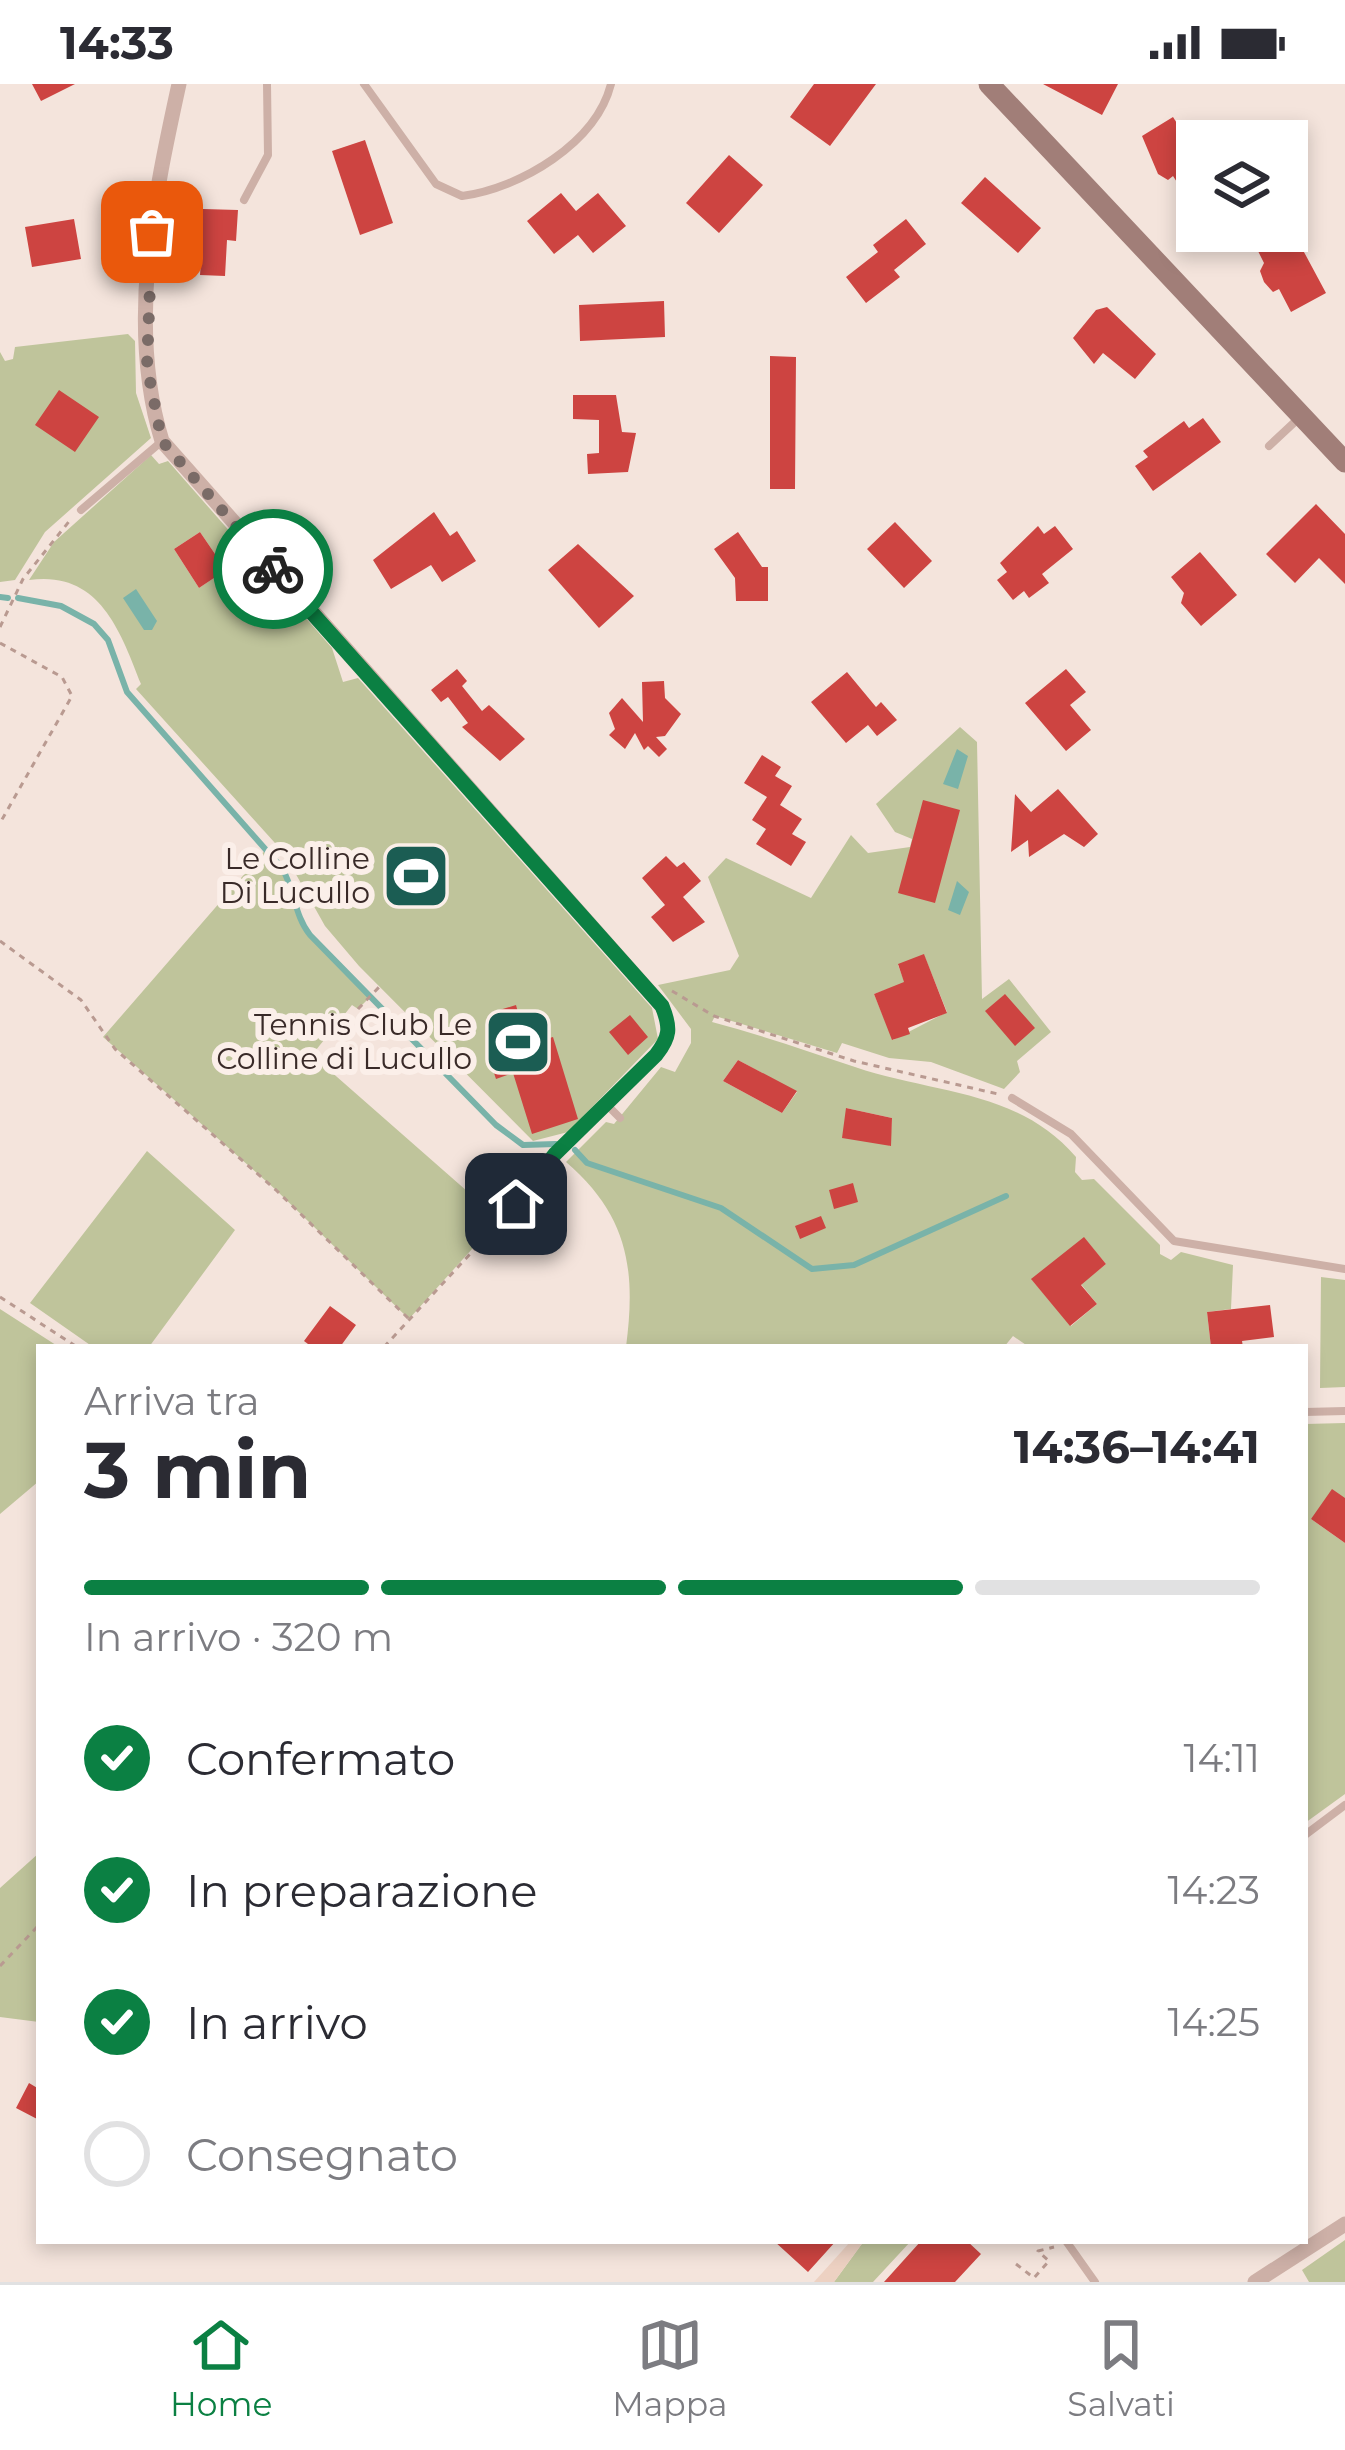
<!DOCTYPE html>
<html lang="it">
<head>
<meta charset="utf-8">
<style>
	:root { --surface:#fff; --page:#f2f2f3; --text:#2b2b33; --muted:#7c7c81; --line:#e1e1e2; --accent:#0b8043 }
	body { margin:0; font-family:Montserrat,sans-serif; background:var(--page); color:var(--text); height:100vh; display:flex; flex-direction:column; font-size:45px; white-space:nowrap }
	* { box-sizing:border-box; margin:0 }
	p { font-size:39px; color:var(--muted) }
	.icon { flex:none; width:66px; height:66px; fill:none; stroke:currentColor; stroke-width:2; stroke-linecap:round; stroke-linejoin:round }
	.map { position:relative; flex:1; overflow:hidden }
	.side { position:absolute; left:36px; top:1260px; width:1272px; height:900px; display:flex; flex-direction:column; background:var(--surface); border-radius:0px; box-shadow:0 6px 18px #0003 }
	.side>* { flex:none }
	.tools { position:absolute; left:1176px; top:36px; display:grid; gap:24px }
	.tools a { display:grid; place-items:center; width:132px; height:132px; border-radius:0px; background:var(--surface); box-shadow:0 6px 18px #0003; font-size:60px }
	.pin { position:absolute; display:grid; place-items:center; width:102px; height:102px; color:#fff; margin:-51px; border-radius:24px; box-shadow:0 6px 18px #0006 }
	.courier { position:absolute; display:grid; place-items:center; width:120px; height:120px; margin:-60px; border:9px solid #0b8043; border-radius:50%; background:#fff; color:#222; box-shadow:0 3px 15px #0007 }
	.headline em { font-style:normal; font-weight:700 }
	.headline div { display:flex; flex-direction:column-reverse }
	.headline { display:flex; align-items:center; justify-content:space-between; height:204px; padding:0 48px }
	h1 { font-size:78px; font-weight:700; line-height:90px }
	.bar { display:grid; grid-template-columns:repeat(4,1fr); gap:18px 12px; align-content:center; height:144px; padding:0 48px }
	.bar i { height:15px; border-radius:9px; background:var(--line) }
	.bar .selected { background:var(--accent) }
	.bar p { grid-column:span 4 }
	ol { padding:0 48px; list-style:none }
	li { display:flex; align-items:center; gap:36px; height:132px }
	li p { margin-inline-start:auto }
	li .icon { padding:12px; border-radius:50%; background:var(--accent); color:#fff; stroke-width:4 }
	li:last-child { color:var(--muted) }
	li i { width:66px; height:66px; border:6px solid var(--line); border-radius:50% }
	.status { display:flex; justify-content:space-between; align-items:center; height:84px; padding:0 60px; background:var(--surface); direction:ltr }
	.status svg { height:33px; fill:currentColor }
	.menu { display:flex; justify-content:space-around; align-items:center; height:168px; border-top:3px solid var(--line); background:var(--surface); font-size:33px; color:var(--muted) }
	.menu a { display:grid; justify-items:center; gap:6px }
	.menu .selected { color:var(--accent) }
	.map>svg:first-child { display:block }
</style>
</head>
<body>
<div class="status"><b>14:33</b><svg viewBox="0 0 49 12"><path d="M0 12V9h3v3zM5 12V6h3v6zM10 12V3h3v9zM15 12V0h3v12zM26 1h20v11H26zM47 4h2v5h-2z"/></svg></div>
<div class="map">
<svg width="1345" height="2198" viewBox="0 0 1345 2198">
	<rect width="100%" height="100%" fill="#f4e4dc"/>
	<path fill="#bfc49b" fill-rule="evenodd" d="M128,250L135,257L136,309L151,354L45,448L15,496L0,498V268L5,277L13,275L15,263Z
		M151,371L159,380L168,377L332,564L343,598L358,594L652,924L658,955L568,1048L533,1057L359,882L325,842L284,769L136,605L141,600C120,546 99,486 29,496L54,458ZM200,448L226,486L199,504L174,465Z
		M960,643L977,658L982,915L1009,895L1051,948L1017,977L1020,988L1004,1005L931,978L889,974L842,959L837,969L715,932L712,938C761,951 807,967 855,983C934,1010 1017,1005 1076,1073L1075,1088L1082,1096L1094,1095L1160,1161V1170L1171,1176L1181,1168L1233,1181L1231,1225L1207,1228L1211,1263H1029L1013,1252L1004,1263H626C636,1187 629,1132 566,1078L606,1038L614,1040L661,983L675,988L691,959V945L658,901L730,886L739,872L708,793L726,774L811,814L851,751L868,769L910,763L912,755L895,748L876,720ZM924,871L947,928L893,956L874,910L905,899L898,881ZM1004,911L1016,961L986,928ZM738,976L797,1008L782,1029L723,997ZM846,1024L892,1034L890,1062ZM1084,1154L1106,1180L1081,1200L1097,1220L1071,1242L1032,1196Z
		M267,764L292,801L300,838L372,911L358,925L352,921L312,971L484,1122L499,1124L517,1096L535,1095L409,1235L276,1106L103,953Z
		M147,1067L235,1146L149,1263H93L30,1219Z
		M1321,1193L1345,1196V1303L1320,1304Z
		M0,1225L59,1263H39V1397L0,1430Z
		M1345,1339V1414L1311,1435L1345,1459V1710L1305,1739V1340Z
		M39,1769V1938L0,1933V1804Z
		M1345,2156V2198H1309L1302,2186Z
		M864,2157H911L873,2198H834Z"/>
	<path fill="#edd1c2" d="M851,2157H864L834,2198H814Z"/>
	<path fill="#79b3a9" d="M136,505L157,537L152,546H144L123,514Z
		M957,665L968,672L958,705L943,700Z
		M957,797L969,808L960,831L948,826Z"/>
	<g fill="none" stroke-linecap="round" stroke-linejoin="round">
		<path stroke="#79b3a9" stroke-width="6" d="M0,513L8,514
			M18,514L61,522L94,540L108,556L127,608L282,784C295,806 294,831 310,851L496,1041L523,1061L556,1060
			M575,1066L587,1079L721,1124L812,1185L854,1181L1006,1112"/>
	</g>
	<path fill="#cd4441" d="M32,0H75L41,17Z
		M814,0H876L830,62L790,33Z
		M1043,0H1118L1102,31Z
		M1173,33L1185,52L1197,45V129L1173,92L1168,96L1158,90L1142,52Z
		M365,56L393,139L360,151L332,67Z
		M729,71L763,101L719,149L686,119Z
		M985,93L1041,144L1018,169L961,119Z
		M561,109L576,127L598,109L626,142L593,169L578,151L554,170L527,137Z
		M203,125L238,126L236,157L227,156L225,192L200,191L201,177H179L181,134L202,135Z
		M74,135L81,175L32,183L25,143Z
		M906,135L926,160L894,186L900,193L866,219L846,193L878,168L873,161Z
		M1290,142L1326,209L1291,228L1279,205L1273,208L1264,198L1260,187L1264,179L1255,161Z
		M664,217L665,253L580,257L579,221Z
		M1107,223L1156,270L1135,295L1103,269L1094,280L1073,254L1096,226Z
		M770,272L796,273L795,405H770Z
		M59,306L99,333L75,368L35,341Z
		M573,311H616L622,348L636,349L628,388L588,390L587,370L599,369V336L573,335Z
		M1203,334L1221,358L1153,407L1135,382L1148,373L1143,367L1184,337L1189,344Z
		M1316,420L1345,450V500L1319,474L1295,499L1266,470Z
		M434,428L450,452L457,447L476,477L442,498L431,481L391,505L373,476Z
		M895,438L932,477L904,504L867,465Z
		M1038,442L1044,450L1055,442L1073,465L1042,490L1049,499L1029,514L1024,507L1013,516L997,496L1007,488L1000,479Z
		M200,448L226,486L199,504L174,465Z
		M738,448L762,483H768V517H736L735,494L714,465Z
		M578,460L634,512L599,544L548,486Z
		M1200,468L1237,511L1201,542L1181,519L1184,509L1171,493Z
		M457,585L467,597L462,602L482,627L489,621L525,655L500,677L462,643L468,639L448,613L441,618L431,606Z
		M1066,585L1086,608L1070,621L1091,646L1066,667L1025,619Z
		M847,588L876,623L881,618L897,636L877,652L868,641L846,659L811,618Z
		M664,597L665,614L681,630L665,652L656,653L667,665L659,673L648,662L644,666L635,649L625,665L609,651L615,645L609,629L622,614L643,638L642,598Z
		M762,671L781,683L775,692L792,702L780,721L802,735L792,750L806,758L791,782L756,760L766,745L752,736L767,713L744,699Z
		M1058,705L1098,750L1084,763L1064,750L1029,773L1028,756L1011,768L1015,710L1031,728Z
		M923,716L960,726L935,819L898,809Z
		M666,772L677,783L684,778L701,797L683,813L705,838L673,858L651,833L665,821L642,794Z
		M924,870L947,929L908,944L910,950L892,956L874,910L904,898L898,880Z
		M1005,910L1035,944L1015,962L985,927Z
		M516,921L519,932L537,926L546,955L553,953L578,1035L532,1050L513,989L496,995L490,977L496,975L492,961L498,960L493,928Z
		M630,931L648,953L628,971L609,948Z
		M738,976L797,1007L782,1029L723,997Z
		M846,1024L892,1034L891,1062L842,1054Z
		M853,1099L858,1118L834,1125L829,1106Z
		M821,1132L826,1144L800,1155L795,1142Z
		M1084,1153L1106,1180L1081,1201L1097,1220L1070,1242L1031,1195Z
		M1270,1221L1274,1253L1242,1257L1243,1263H1211L1207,1228Z
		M330,1222L356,1241L340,1263H312L304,1257Z
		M1332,1405L1345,1414V1459L1311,1435Z
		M29,1999L39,2005V2036L16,2024Z
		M774,2157H836L808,2188Z
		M921,2157H967L981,2170L955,2198H884Z"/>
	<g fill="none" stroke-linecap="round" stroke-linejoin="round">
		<path stroke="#b99a91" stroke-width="3" stroke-dasharray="6 6" stroke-linecap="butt" d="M0,543L23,495L71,435
			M0,559L62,593L72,612L0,739
			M0,857L81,916L115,965L276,1106L409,1235
			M672,907L714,932L854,977L998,1010
			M358,925L381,901
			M0,1213L77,1263
			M384,1263L507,1130
			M0,1882L39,1841
			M1016,2180L1034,2194L1049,2177L1038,2167L1054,2163"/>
		<path stroke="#cdb0a7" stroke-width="8" d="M364,0L436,100L462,112C521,104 596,59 611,0
			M244,116L268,71L267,0
			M1269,362L1299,334
			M81,426L161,358
			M1012,1014L1071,1050L1174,1157L1345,1185
			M606,1020L620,1034
			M517,1096L534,1095
			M516,1120L555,1069L656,972L669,954L663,924
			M1305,1328L1345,1327
			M1305,1751L1345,1721
			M1066,2157L1095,2198"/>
		<path stroke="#cdb0a7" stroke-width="15" d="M179,0C154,114 127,242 162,357L662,922
			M1255,2198L1345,2140"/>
		<path stroke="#a17e78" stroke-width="21" d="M989,0L1345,378"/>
	</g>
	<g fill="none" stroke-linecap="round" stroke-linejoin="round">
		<path stroke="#7a6b67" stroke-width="12" stroke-dasharray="0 21.6" d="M152,148L147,282L162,357L273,485"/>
		<path stroke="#0b8043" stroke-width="15" d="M273,485L662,922C671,944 670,953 656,971L555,1070L516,1120"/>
	</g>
	<defs>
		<symbol id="stadium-square" viewBox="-11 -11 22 22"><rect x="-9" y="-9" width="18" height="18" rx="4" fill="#1b5d53" stroke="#fbefe9"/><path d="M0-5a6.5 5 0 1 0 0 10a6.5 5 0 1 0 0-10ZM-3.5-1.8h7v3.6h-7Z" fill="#fff"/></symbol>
	</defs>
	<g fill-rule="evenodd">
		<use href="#stadium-square" x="378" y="754" width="76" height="76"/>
		<use href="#stadium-square" x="480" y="920" width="76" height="76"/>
	</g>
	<g text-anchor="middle" stroke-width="12" stroke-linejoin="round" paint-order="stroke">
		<g font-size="30" fill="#392a28" stroke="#fbefe9" text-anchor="end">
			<text x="370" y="785">Le Colline<tspan x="370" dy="34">Di Lucullo</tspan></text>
			<text x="472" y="951">Tennis Club Le<tspan x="472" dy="34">Colline di Lucullo</tspan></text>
		</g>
	</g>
</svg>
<div class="tools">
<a><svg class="icon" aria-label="layers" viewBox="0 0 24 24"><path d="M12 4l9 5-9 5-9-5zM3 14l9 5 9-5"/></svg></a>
</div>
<div class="pin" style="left:152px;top:148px;background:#ea580c"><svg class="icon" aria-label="bag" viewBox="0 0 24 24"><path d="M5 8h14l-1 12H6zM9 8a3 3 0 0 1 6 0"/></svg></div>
<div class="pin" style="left:516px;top:1120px;background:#1f2937"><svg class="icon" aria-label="home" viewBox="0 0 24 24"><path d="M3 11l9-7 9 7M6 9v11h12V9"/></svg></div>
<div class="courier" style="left:273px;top:485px"><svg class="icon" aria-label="bike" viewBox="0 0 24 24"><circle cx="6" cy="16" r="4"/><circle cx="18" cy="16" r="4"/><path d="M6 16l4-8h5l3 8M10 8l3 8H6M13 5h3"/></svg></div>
<section class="side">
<div class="headline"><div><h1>3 min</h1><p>Arriva tra</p></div><em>14:36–14:41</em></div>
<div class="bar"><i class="selected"></i><i class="selected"></i><i class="selected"></i><i></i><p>In arrivo · 320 m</p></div>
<ol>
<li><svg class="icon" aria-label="check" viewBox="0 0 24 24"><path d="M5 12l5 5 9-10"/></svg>Confermato<p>14:11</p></li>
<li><svg class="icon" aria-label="check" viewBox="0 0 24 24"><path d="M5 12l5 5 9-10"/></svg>In preparazione<p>14:23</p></li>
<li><svg class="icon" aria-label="check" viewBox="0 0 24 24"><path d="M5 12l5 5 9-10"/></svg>In arrivo<p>14:25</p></li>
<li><i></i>Consegnato</li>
</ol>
</section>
</div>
<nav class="menu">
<a class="selected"><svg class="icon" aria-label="home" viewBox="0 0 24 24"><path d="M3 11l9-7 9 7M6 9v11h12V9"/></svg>Home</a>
<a><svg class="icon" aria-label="map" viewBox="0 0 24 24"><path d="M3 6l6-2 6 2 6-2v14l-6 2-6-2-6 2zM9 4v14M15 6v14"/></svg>Mappa</a>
<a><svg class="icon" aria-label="saved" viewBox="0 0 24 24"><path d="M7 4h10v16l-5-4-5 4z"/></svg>Salvati</a>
</nav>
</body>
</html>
